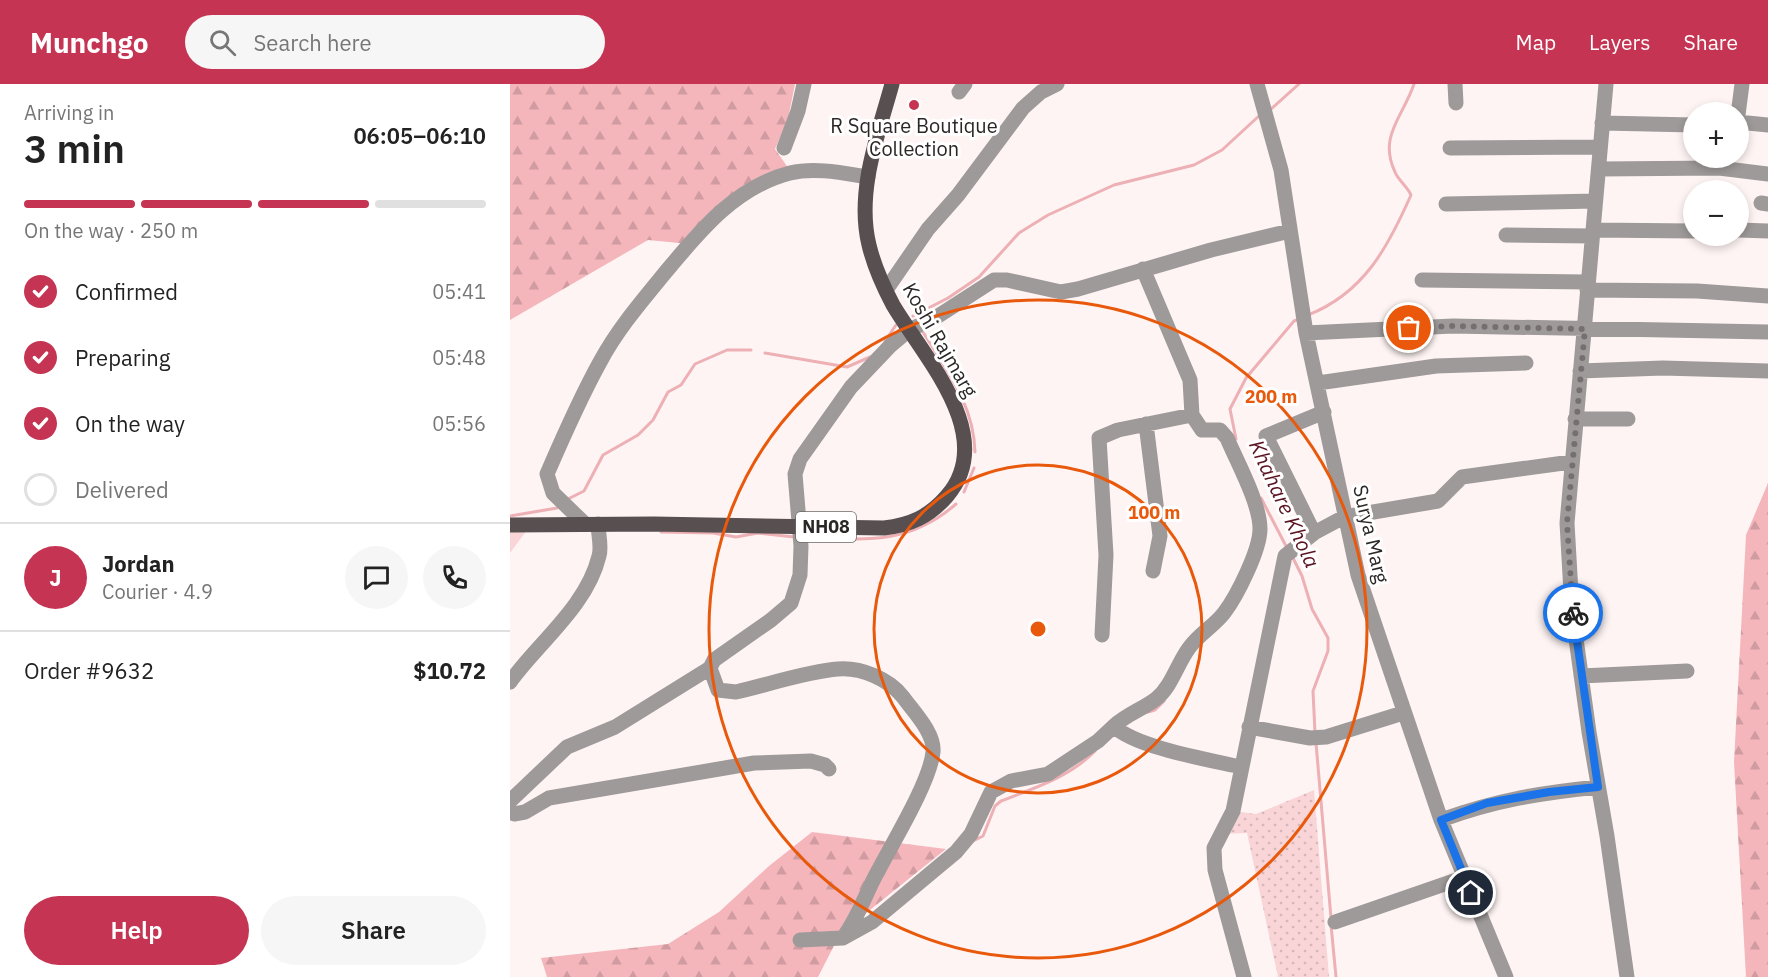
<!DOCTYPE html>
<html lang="en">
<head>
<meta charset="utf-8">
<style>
	:root { --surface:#fff; --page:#f6f6f6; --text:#222; --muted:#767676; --line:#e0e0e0; --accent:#c53553 }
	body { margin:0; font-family:"IBM Plex Sans",sans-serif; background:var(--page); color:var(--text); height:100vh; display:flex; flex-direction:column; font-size:22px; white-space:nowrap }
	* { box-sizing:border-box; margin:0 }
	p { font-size:20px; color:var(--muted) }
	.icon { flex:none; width:33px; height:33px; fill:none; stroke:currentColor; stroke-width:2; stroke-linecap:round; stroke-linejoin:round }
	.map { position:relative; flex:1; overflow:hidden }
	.panel { display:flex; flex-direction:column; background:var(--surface); width:510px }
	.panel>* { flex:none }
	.controls { position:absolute; left:1173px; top:18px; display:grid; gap:12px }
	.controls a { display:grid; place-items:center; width:66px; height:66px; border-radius:50%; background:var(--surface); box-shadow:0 3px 9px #0003; font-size:30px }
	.pin { position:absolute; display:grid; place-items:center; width:51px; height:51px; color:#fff; margin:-26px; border:3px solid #fff; border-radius:50%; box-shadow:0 2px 6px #0007 }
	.courier { position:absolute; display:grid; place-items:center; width:60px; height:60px; margin:-30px; border:4px solid #1a73e8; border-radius:50%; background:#fff; color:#222; box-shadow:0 2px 8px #0007 }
	.head em { font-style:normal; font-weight:600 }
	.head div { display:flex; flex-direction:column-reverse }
	.head { display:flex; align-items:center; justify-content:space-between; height:102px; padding:0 24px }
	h1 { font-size:39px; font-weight:600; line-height:45px }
	.bar { display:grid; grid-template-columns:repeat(4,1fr); gap:9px 6px; align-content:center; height:72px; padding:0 24px }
	.bar i { height:8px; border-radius:4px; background:var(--line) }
	.bar .selected { background:var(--accent) }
	.bar p { grid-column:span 4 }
	.line { display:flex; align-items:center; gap:15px; padding:0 24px; border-top:2px solid var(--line) }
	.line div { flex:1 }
	.round { display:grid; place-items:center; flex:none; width:63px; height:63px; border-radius:32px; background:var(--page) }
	ol { padding:0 24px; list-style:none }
	li { display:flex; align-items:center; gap:18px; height:66px }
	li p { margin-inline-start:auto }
	li .icon { padding:6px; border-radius:50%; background:var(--accent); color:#fff; stroke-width:4 }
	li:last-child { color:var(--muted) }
	li i { width:33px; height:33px; border:3px solid var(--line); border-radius:50% }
	.button { display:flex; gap:12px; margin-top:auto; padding:12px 24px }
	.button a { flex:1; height:69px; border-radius:36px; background:var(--accent); color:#fff; font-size:24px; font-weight:600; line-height:69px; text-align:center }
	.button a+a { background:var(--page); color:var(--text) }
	header { display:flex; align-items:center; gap:36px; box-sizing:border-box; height:84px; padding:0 30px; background:var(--accent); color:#fff }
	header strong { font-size:28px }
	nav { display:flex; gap:33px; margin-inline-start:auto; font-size:21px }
	.search { width:420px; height:54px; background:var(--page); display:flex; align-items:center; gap:15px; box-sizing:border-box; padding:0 21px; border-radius:33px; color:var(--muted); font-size:22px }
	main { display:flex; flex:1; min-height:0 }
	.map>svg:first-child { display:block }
</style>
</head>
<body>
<header>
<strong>Munchgo</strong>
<div class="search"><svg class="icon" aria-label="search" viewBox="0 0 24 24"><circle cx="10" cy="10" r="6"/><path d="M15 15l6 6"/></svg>Search here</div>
<nav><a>Map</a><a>Layers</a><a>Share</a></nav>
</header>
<main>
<section class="panel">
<div class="head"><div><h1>3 min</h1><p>Arriving in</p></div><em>06:05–06:10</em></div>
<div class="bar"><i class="selected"></i><i class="selected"></i><i class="selected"></i><i></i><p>On the way · 250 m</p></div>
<ol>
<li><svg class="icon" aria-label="check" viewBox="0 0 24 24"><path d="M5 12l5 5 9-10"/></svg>Confirmed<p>05:41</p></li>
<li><svg class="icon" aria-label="check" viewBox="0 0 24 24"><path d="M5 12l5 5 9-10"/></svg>Preparing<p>05:48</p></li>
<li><svg class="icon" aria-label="check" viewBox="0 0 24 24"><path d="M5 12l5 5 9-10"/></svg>On the way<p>05:56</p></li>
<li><i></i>Delivered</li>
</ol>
<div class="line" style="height:108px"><b class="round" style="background:var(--accent);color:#fff">J</b><div><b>Jordan</b><p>Courier · 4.9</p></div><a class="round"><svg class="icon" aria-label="chat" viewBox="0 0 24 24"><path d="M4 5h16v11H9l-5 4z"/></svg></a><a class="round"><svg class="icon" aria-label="phone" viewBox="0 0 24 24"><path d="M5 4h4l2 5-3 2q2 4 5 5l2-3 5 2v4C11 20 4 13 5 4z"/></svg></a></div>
<div class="line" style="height:78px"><div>Order #9632</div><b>$10.72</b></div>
<div class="button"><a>Help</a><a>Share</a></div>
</section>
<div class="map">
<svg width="1258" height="893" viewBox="0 0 1258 893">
	<defs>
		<pattern id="grass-dots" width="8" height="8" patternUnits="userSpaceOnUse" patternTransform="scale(1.5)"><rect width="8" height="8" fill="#f9d5d8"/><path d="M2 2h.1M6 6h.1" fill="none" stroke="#d6b7b9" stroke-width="1.8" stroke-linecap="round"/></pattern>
		<pattern id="forest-firs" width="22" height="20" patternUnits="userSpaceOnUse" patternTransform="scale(1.5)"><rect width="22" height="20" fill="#f4b6bb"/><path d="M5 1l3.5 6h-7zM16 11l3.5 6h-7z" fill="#d19ca1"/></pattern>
	</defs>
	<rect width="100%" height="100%" fill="#fff4f4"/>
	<path fill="url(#grass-dots)" d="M804,706L819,893H768L737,749L713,750L723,727L746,730Z"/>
	<path fill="url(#forest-firs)" d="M0,0H285L278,35L265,65L281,88L249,100L179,160L138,156L0,236Z
		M1258,399V893H1236L1224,678L1236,451Z
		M302,748L436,765L330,850L308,893H37L31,874L158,860L209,828L259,782Z"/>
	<path fill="#f9d5d8" d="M17,446L0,469V447Z"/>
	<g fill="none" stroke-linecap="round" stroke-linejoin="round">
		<path stroke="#edb0b5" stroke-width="3" d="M759,27L789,0
			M798,231C854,209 878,163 901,111C897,102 888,96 885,88C868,52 893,33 904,0
			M403,232L438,214L469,193L509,149L538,131L604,101L684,81L712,66L750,31
			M413,248C437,287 464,321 465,368
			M375,257L386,241
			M255,269L337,283L360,273
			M726,355L720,325L736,294L784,237L789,235
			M454,408L464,384
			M751,414L777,464
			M58,415L74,407L93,371L128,351L143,336L158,308L171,301L185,280L217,266H241
			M0,432L47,424
			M151,448L203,449L226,453L248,449L284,453
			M307,453C360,458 404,457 446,420
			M782,472L792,492L802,525L818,554V567L803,607L805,649
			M638,628L645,626L654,617
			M806,659L821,834
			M463,757L473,752L485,722L491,717C524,704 560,693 585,667
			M821,841L826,893"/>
		<path stroke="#9f9a9a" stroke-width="15" d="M747,0L771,86L796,249L848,491L931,736L996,893
			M945,0L946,19
			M1096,0L1057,439L1062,526L1079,648L1097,752L1117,893
			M449,8L455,0
			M1228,31L1232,0
			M1228,38L1258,41
			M1092,39L1184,41
			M274,64L288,27L294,0
			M940,64L1090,63
			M1089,85L1209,84L1258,90
			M1251,119L1258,120
			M936,120L1085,117
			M1083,146L1184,147
			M1228,146L1258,147
			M996,151L1082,152
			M912,196L1078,198
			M376,206L418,145L448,111L513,24L531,8L547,0
			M1077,206L1187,207L1258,212
			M796,249L943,242L1258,248
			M1070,287L1153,284L1258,287
			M808,299L926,282L1016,279
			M1065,335H1118
			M636,340L650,452L643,487
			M75,440L43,409L37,390C53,353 70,314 90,278C107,246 131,218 154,190C189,148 225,103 280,89C305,83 333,89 358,93
			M804,449L756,352L814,328
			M592,551L596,471L589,354L608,346L682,331L680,296L633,185
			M200,584L208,606L226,608C257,601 298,587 328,585C351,583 379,595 393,613C403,627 425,649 423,668C420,698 383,758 368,787C355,810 351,828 335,851
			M1071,592L1177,587
			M0,598C29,558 77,522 89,472C92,463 88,449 88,440
			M604,642C617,630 633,625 646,615C662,602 667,580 679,564C689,550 704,542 714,529C727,512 750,466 750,445C750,419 727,378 717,354L710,346H692L682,331
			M739,643L800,654L816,653L893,629
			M0,717L57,663L105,643L200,584L204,576L261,536L281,519L290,491L291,462L285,390L290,375L341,303L380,262L399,246L425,234L484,196H497L551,208L568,205L701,166L780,147
			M0,727L4,730L15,728L39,714L244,679L301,677L315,681L319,685
			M931,736C986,716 1030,709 1088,703
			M825,838L955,793
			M290,856L333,854L362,838L446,768L461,750L481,708L501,697L538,690L588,657L604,642C624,663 700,676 731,683
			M734,893L705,786L704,764L723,727L775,472L804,449L834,433L928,417L952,393L1061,378"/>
		<path stroke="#584f50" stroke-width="15" d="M0,441L144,440L374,444C400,441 419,433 437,412C489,352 413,272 383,221C373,202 364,182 359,161C346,108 368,51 382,0"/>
	</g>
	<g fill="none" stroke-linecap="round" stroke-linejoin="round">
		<path stroke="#766f6f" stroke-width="6" stroke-dasharray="0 10.8" d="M899,244L943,242L1075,245L1057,439L1063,529"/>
		<path stroke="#1a73e8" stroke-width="8" d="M961,809L931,736L977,719L1039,708L1088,703L1063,529"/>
	</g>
	<g fill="none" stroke="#e8590c" stroke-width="3">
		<circle cx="528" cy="545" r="164"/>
		<circle cx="528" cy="545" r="329"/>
	</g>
	<circle fill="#c53553" stroke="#fff" stroke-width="2" cx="404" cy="21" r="6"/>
	<g text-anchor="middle" stroke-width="6" stroke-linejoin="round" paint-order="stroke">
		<rect fill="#fff" stroke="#6b6868" stroke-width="1.5" x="286" y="428" width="60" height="30" rx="4.5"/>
		<g font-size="18" font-weight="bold" fill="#2c2727">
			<text x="316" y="449">NH08</text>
		</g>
		<g font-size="20" fill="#2c2727" stroke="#fff">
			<text x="404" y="49">R Square Boutique<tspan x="404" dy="23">Collection</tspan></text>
		</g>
		<g font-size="20" fill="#2c2727" stroke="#fff">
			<text transform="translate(430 256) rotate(60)" y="7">Koshi Rajmarg</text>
			<text transform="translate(861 450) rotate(77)" y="7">Surya Marg</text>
		</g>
		<g font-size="21" font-style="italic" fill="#5a1321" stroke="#fff">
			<text transform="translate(774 420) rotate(65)" y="7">Khahare Khola</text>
		</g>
	</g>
	<circle cx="528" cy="545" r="9" fill="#e8590c" stroke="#fff" stroke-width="3"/>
	<g font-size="18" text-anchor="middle" font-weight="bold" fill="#e8590c" stroke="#fff" stroke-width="6" stroke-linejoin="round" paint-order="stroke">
		<text x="761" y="319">200 m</text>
		<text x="644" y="435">100 m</text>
	</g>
</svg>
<div class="controls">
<a>+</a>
<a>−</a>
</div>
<div class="pin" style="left:899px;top:244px;background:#ea580c"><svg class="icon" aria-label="bag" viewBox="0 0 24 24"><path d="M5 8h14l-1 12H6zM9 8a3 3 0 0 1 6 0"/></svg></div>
<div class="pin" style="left:961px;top:809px;background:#1f2937"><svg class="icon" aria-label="home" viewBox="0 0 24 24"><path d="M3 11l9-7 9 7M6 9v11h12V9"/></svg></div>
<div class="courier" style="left:1063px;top:529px"><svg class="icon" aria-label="bike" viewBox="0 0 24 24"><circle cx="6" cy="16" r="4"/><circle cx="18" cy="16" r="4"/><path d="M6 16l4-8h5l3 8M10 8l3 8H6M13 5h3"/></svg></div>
</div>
</main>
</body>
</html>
